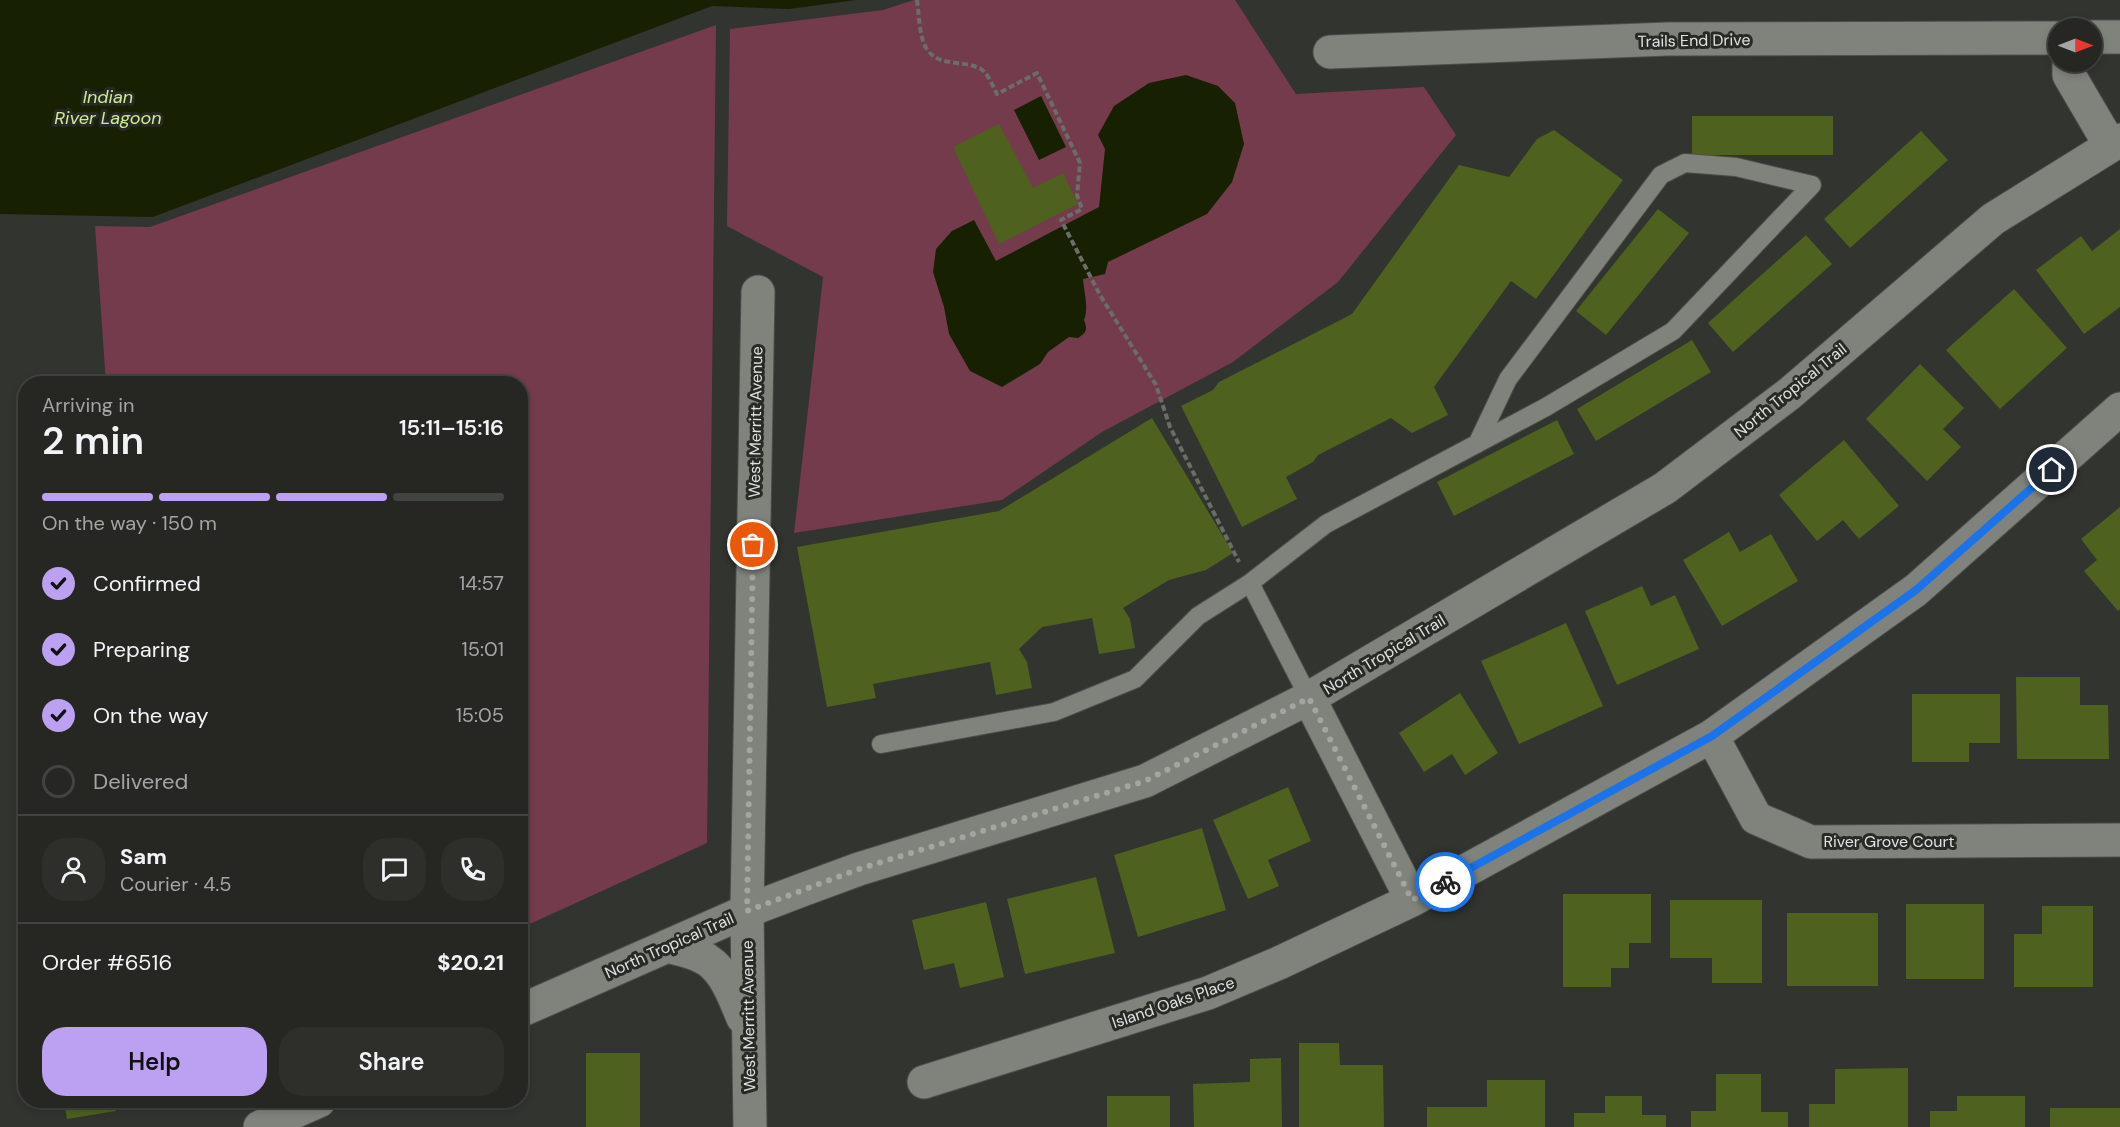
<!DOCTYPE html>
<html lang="en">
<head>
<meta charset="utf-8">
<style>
	:root { --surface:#262723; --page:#2e2f2b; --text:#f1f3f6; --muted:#a4a5a6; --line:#424441; --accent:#bca0f2 }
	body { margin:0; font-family:"DM Sans",sans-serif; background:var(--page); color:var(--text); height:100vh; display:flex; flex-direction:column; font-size:22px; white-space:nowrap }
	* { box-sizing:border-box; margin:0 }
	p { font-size:20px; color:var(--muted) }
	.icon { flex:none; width:33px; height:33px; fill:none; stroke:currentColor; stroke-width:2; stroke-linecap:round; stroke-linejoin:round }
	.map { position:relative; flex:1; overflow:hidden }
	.panel { position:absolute; left:18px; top:376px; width:510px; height:732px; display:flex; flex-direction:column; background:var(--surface); border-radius:24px; box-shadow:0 3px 9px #0003,0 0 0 2px var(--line) }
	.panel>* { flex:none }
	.needle { width:39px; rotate:90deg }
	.buttons { position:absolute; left:2048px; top:18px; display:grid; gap:12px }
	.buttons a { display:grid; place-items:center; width:54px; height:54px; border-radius:50%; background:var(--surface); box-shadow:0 3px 9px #0003,0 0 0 2px var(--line); font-size:30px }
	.pin { position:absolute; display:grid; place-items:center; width:51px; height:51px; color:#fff; margin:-26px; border:3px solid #fff; border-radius:50%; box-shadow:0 2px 6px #0007 }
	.courier { position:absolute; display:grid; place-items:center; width:60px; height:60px; margin:-30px; border:4px solid #1a73e8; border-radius:50%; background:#fff; color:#222; box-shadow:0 2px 8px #0007 }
	.overview em { font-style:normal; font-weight:600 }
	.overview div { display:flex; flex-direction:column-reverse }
	.overview { display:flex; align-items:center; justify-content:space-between; height:102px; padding:0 24px }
	h1 { font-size:39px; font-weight:600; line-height:45px }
	.bar { display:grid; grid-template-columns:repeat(4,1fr); gap:9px 6px; align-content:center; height:72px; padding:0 24px }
	.bar i { height:8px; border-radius:4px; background:var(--line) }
	.bar .active { background:var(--accent) }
	.bar p { grid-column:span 4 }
	.line { display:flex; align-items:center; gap:15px; padding:0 24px; border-top:2px solid var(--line) }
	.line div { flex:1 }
	.round { display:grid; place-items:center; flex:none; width:63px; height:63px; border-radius:24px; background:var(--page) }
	ol { padding:0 24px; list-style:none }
	li { display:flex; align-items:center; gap:18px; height:66px }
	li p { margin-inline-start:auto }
	li .icon { padding:6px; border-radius:50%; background:var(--accent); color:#111; stroke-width:4 }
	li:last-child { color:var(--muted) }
	li i { width:33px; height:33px; border:3px solid var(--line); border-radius:50% }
	.primary-button { display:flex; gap:12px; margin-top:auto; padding:12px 24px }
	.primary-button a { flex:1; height:69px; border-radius:24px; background:var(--accent); color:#111; font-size:24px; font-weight:600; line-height:69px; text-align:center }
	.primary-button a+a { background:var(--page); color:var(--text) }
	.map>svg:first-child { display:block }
</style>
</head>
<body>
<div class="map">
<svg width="2120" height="1127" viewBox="0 0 2120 1127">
	<rect width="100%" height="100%" fill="#32342f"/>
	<path fill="#743b4d" d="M914,0H1235L1296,94L1424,87L1456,135L1338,282L1233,362L1102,432L1002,500L794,533L823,277L727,226L730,29L883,10Z
		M716,25L707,843L521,928L520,384H106L95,226L150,227Z"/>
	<path fill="#172000" d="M0,0H856L789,9L712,6L153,217L0,214Z
		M1186,75L1218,86L1235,103L1244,144L1232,182L1207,214L1108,262L1105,274L1083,279C1084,293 1089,307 1084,320C1088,330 1086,333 1078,338L1069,337L1048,352L1040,364L1002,387L970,371L949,334L944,307L933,272L936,249L952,231L974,220L996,261L1099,207L1105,149L1098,135L1114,106L1149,83Z
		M1041,96L1066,147L1039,160L1014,110Z"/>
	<path fill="#4e611f" d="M1692,116H1833V155H1692Z
		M999,124L1033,188L1063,173L1078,204L999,244L953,147Z
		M1554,130L1623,180L1536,299L1511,281L1434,387L1448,415L1412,433L1391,418L1318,455L1313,462L1286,477L1297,499L1242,527L1181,406L1213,390L1219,382L1352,314L1459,165L1509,177L1537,139Z
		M1921,131L1948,160L1850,248L1824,219Z
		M1658,209L1689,233L1606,335L1576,311Z
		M2120,229V307L2084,334L2036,270L2081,236L2092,251Z
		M1806,235L1832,264L1733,352L1708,323Z
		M2014,289L2067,348L2000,409L1946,350Z
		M1692,340L1711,372L1596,441L1577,409Z
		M1920,364L1964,408L1943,429L1961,447L1927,481L1866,419Z
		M1152,418L1233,553L1206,570L1169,580L1123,608L1130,619L1135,648L1099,654L1092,618L1042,627L1019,649L1027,662L1032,688L996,695L990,662L873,684L876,698L827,707L797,547L999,511Z
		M1557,420L1574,454L1454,516L1437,482Z
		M1844,440L1899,506L1859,539L1843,520L1817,541L1779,495Z
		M2120,507V609L2118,611L2084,571L2097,560L2081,539Z
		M1729,532L1740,552L1771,534L1798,581L1722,626L1683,560Z
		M1642,586L1651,606L1675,595L1699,649L1617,685L1585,611Z
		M1566,623L1603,706L1519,744L1481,661Z
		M2016,677H2080V705H2108L2109,759H2017Z
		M1460,693L1498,753L1465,775L1452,754L1424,772L1399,733Z
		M1912,694H2000V743H1969V762H1912Z
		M1288,787L1311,841L1268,860L1279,886L1248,899L1213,820Z
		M1202,828L1226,910L1138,937L1114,855Z
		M1096,877L1115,953L1025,974L1007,899Z
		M1563,894H1651V943H1629V968H1611V987H1563Z
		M1670,900H1762V983H1712V958H1670Z
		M986,902L1004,977L960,988L954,963L924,970L912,920Z
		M1906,904H1984V979H1906Z
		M2042,906H2093V987H2014V934H2042Z
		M1787,913H1878V986H1787Z
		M1299,1043H1339L1340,1065H1383L1384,1127H1299Z
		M586,1053H640V1127H586Z
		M1281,1058L1282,1127H1194L1193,1084L1250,1082V1059Z
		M1908,1068V1127H1809V1104H1835V1069Z
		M1716,1074H1761V1112H1788V1127H1691V1111H1716Z
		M1487,1080H1545V1127H1427V1107H1487Z
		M1107,1096H1170V1127H1107Z
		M1605,1096H1642V1115H1666V1127H1574V1113H1605Z
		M1957,1096H2025V1127H1930V1111H1957Z
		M64,1101H114L116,1111L67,1119Z
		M2050,1108H2120V1127H2050Z"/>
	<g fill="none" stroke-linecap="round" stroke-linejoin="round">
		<defs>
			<path id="service" d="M1250,583L1326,524L1546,407L1673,331L1812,185L1736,167L1685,163L1661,175L1508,379L1477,444
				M881,744L1054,712L1135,679L1198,616L1250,583L1309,698"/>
			<path id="minor" d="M2091,37H2120
				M1330,52L1668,39L2058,38
				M2069,62V75L2110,145
				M1309,698L1412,900
				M1712,736L1756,818L1811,842L2120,840
				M747,911L758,292
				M924,1082L1208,993L1279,963L1412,900L1712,736L1916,590L2120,409"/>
			<path id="tertiary" d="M747,911L750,1127
				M667,946C678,949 690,951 700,956C724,966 733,995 743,1018
				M520,1011L747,911L802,890L859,869L1145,781L1309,698L1665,488L1789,394L1993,219L2120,140
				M260,1127L319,1101"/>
		</defs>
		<use href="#service" stroke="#4e4f4b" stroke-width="20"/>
		<use href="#minor" stroke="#4e4f4b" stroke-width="35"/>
		<use href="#tertiary" stroke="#4e4f4b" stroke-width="35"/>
		<path stroke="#6b6d68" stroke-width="4" stroke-dasharray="6 3" stroke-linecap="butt" d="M917,0C919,14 919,33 925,46C937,68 959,59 979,68C988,72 992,85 997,94L1037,73L1080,163L1077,195L1082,209L1061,220L1100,295L1156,385L1170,427L1239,562"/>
		<use href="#service" stroke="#80837c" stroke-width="18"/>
		<use href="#minor" stroke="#80837c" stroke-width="33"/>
		<use href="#tertiary" stroke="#80837c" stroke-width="33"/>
	</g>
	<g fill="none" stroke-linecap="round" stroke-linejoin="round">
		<path stroke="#a4a5a1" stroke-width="6" stroke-dasharray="0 10.8" d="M753,545L747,911L859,869L1145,781L1309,698L1412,900L1445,882"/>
		<path stroke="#1a73e8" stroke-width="8" d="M1445,882L1712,736L1916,590L2052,470"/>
	</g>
	<g text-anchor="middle" stroke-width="6" stroke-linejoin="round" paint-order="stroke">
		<g font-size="16" fill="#e1e2df" stroke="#282a25">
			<text transform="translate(1694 40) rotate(-1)" y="6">Trails End Drive</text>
			<text transform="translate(1790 390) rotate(-39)" y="6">North Tropical Trail</text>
			<text transform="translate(755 422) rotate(-89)" y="6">West Merritt Avenue</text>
			<text transform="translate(1384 654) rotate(-31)" y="6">North Tropical Trail</text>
			<text x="1889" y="847">River Grove Court</text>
			<text transform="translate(669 945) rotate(-24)" y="6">North Tropical Trail</text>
			<text transform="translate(1173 1002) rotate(-19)" y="6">Island Oaks Place</text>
			<text transform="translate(748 1016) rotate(-91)" y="6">West Merritt Avenue</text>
		</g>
		<g font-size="18" font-style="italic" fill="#cfee91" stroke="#282a25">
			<text x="108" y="103">Indian<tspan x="108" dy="21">River Lagoon</tspan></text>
		</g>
	</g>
</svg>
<div class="buttons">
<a><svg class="needle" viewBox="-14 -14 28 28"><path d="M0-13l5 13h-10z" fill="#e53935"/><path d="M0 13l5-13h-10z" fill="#a4a5a6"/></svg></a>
</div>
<div class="pin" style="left:753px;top:545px;background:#ea580c"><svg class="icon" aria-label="bag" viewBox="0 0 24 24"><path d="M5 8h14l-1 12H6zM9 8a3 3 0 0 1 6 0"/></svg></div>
<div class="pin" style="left:2052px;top:470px;background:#1f2937"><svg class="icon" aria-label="home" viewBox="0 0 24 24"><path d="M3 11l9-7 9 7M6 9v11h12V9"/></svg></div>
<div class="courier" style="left:1445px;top:882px"><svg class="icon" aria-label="bike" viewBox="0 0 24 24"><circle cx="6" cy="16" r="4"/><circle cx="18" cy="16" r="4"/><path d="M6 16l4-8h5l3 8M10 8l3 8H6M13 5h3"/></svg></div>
<section class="panel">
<div class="overview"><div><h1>2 min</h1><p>Arriving in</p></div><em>15:11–15:16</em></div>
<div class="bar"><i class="active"></i><i class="active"></i><i class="active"></i><i></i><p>On the way · 150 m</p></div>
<ol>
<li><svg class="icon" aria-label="check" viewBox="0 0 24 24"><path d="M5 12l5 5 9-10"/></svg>Confirmed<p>14:57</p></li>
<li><svg class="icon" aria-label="check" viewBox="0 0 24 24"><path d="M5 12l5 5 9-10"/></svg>Preparing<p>15:01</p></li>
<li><svg class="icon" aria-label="check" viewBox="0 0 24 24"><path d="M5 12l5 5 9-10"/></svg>On the way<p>15:05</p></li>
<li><i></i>Delivered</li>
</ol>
<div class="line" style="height:108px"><a class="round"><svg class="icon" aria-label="person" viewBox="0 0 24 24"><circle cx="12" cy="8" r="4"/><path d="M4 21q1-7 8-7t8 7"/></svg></a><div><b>Sam</b><p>Courier · 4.5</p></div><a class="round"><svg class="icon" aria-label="chat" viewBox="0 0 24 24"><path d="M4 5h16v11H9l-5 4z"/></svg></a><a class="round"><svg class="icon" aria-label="phone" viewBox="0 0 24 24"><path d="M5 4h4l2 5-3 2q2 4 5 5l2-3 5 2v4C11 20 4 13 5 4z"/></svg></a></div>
<div class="line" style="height:78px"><div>Order #6516</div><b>$20.21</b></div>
<div class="primary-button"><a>Help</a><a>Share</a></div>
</section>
</div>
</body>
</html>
